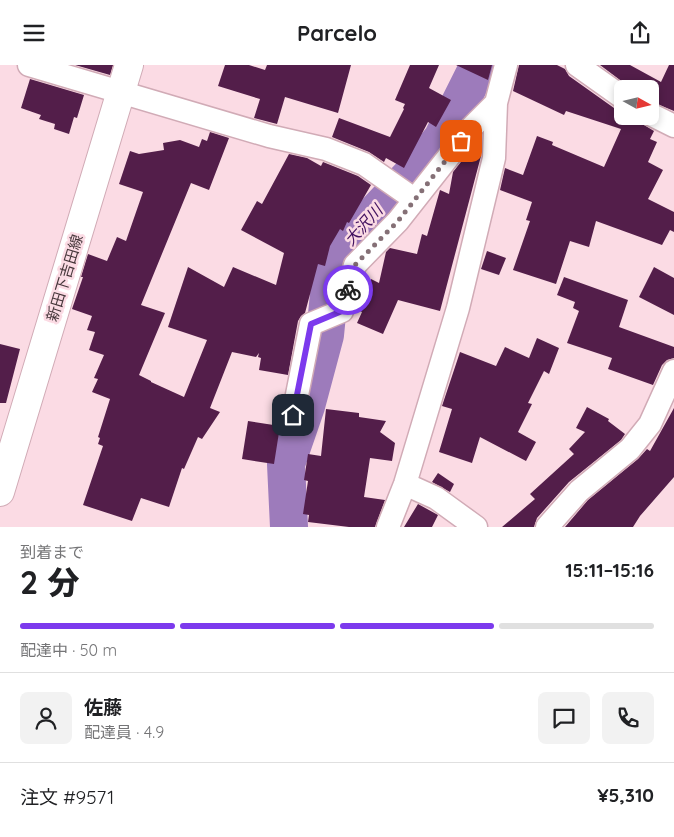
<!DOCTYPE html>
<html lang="ja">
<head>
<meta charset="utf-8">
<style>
	:root { --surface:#fff; --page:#f2f2f2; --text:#202124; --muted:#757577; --line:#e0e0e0; --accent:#7c3aed }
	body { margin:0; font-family:Quicksand,"Noto Sans JP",sans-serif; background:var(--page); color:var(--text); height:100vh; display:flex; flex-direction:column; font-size:19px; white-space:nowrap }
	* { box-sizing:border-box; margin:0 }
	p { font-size:16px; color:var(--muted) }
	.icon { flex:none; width:28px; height:28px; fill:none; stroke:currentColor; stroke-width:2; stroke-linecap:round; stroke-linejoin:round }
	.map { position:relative; height:462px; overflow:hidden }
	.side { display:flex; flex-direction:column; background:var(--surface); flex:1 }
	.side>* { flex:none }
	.needle { width:32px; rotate:98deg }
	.buttons { position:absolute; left:614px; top:15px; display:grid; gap:10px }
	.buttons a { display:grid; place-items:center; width:45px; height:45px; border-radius:8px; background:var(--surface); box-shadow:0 2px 8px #0003; font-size:25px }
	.pin { position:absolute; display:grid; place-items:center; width:42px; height:42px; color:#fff; margin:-21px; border-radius:10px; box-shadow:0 2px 8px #0006 }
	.courier { position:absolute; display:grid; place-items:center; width:50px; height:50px; margin:-25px; border:4px solid #7c3aed; border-radius:50%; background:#fff; color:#222; box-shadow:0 1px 6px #0007 }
	.headline em { font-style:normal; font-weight:800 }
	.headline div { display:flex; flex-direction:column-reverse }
	.headline { display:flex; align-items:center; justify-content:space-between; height:85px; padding:0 20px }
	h1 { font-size:32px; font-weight:800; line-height:38px }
	.bar { display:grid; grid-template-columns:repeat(4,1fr); gap:8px 5px; align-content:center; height:60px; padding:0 20px }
	.bar i { height:6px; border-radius:4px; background:var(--line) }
	.bar .active { background:var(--accent) }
	.bar p { grid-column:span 4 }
	.line { display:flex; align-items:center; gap:12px; padding:0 20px; border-top:1px solid var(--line) }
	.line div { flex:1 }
	.round { display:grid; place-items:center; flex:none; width:52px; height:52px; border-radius:8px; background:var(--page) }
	header { display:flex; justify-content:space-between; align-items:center; height:65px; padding:0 20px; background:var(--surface); font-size:22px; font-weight:800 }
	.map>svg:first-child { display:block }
</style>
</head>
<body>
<header><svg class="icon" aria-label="menu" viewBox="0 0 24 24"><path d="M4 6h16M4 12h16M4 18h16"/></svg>Parcelo<svg class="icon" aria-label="share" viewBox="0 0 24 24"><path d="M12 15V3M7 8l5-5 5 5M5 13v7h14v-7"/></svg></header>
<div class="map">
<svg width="674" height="462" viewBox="0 0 674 462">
	<rect width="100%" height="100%" fill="#fbdbe4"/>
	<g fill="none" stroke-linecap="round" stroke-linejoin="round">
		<path stroke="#9d7bbb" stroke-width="38" d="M289,462L286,399L306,341L325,270L329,229L338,188L417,104L442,74L479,0"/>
	</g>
	<path fill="#531e4a" d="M75,0H113L110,10Z
		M225,0H249L265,5L267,0H351L338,48L285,32L277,59L254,53L260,34L218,21Z
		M410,0H439L429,23L451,35L436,62L428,57L404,103L386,93L384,97L369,87L332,72L339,53L390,72L404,44L403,43L405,39L395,35Z
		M456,0H492L488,15Z
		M519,0H557L565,4L569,11L614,43L622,45V51H637L639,57L654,66L650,74L657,77L648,97L663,105L648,134L674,147V167L670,165L662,180L596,156L589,182L570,176L556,219L513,205L530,156L526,155L532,137L500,125L505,103L523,110L537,71L553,77L552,80L604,102L621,64L566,46L564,50L513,26Z
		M600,0H630L661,17L669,0H674V46L650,36V24H632Z
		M30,14L84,30L77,53L74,52L69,69L54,64L55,59L39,54L41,50L21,43Z
		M210,67L229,73L209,125L191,118L141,240L165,248L139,310L151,316V317L184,332L207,275L168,262L188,202L224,222L233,202L276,220L284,188L241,165L257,136L262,139L289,89L307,93L321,101L323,97L358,111L371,120L349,158L347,157L343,166L340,164L330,181L325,201L318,199L305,248L301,251L298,256L288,310L259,305L261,293L258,292L259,288L256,292L232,287L210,343L220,347L202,374L198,372L184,404L182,403L169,442L141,433L132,456L83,440L103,381L98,379L100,373L98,372L110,334L92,327L98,314L94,313L104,290L89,285L95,267L87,265L92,251L72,244L83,212H81L88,189L107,196L117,172L126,176L143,127L119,119L130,86L139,89L164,85L163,78L180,75L199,82L202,74L207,76Z
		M476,78L481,79V91L440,246L398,235L383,269L357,258L362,247L358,245L371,214L379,218L386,187L390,183L417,189L422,169L427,171L440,125L449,129L453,107Z
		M487,186L506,193L499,210L481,204Z
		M654,202L674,213V250L639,232Z
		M564,212L628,235L619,262L674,282V293L667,295L662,300L653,320L608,304L612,293L567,278L579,246L573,243L575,237L557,230Z
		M537,273L559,283L549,309L544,306L528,338L532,339L518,367L536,377L526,396L480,372L472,398L439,387L452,344L442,341L460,287L496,301L505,282L529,293Z
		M0,279L20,284L6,338H0Z
		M587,342L609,354L608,356L625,369L621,375L569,417L537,453L534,462H502L535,434L530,429L574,389L569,384L585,367L576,363Z
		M674,343V412L640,451L633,462H565L588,435L638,394L647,384L650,386Z
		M326,344L359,348V352L386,356L380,367L395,378L392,396L370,393L364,432L385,435L375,462H349L308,457L309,450L303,449L308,416L304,415L308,389L321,391Z
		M248,356L280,361L274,399L242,394Z
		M438,408L454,419L450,427L432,417Z
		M418,439L438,450L432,462H404Z"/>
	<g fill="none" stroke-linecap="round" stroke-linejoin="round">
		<defs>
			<path id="minor" d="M29,0L269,71L326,84L364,99L414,134
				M577,0L622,32
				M650,49L674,61
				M293,350L311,259L342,246L355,200L398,156L472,62L496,38L506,0
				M405,419L436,433L476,462
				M388,462L405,419L458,243L494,93L496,38
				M547,462L579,426L630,384L650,359L674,306"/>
			<path id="major" d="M0,427L129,0"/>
		</defs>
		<use href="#minor" stroke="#d1abb6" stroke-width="25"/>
		<use href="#major" stroke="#d1abb6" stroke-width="30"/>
		<use href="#minor" stroke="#fff" stroke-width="22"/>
		<use href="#major" stroke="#fff" stroke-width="28"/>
	</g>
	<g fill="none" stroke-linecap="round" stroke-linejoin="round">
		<path stroke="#857076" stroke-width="5" stroke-dasharray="0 9" d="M348,225L355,200L398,156L461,76"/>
		<path stroke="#7c3aed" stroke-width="6" d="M293,350L311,259L342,246L348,225"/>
	</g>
	<g text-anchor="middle" stroke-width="5" stroke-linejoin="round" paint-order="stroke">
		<g font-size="15" fill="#45363a" stroke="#fbdbe4">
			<text transform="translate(65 213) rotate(-73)" y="5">新田下吉田線</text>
		</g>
		<g font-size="16" font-style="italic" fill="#421260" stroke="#fbdbe4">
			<text transform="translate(363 160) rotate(-48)" y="6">大沢川</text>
		</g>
	</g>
</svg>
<div class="buttons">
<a><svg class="needle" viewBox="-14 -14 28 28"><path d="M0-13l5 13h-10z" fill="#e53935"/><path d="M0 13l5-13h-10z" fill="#757577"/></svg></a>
</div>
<div class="pin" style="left:461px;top:76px;background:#ea580c"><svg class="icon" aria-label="bag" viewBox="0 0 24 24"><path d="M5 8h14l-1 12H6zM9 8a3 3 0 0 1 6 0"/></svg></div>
<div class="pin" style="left:293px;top:350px;background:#1f2937"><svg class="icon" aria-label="home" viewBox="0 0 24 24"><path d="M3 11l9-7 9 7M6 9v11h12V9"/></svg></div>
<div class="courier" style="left:348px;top:225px"><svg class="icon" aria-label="bike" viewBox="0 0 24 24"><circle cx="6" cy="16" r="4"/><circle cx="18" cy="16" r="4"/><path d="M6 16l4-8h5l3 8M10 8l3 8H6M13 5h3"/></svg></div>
</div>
<section class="side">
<div class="headline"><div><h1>2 分</h1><p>到着まで</p></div><em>15:11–15:16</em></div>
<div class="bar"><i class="active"></i><i class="active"></i><i class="active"></i><i></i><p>配達中 · 50 m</p></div>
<div class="line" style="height:90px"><a class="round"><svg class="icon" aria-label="person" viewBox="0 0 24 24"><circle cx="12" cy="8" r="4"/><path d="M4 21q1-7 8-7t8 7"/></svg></a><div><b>佐藤</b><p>配達員 · 4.9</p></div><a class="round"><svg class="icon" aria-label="chat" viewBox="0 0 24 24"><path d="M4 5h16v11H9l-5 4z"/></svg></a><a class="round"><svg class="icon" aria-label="phone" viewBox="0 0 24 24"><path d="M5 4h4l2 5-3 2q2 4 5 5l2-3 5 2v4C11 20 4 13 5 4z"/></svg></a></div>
<div class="line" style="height:65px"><div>注文 #9571</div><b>¥5,310</b></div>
</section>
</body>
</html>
